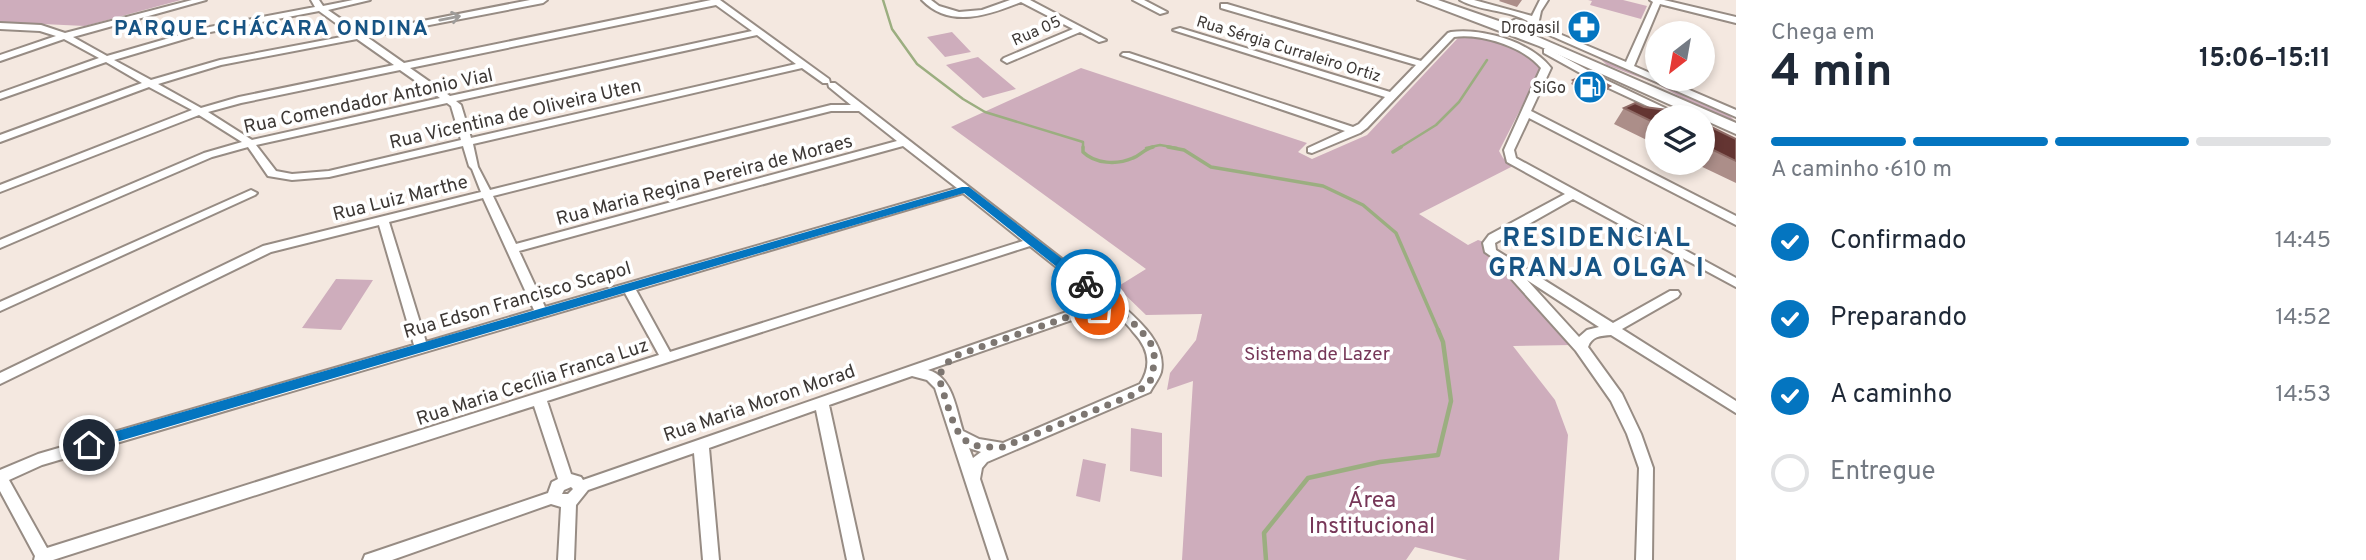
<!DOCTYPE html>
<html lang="pt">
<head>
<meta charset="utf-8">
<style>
	:root { --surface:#fff; --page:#f6f6f7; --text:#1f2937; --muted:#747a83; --line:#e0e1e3; --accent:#0475c0 }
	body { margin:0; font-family:Overpass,sans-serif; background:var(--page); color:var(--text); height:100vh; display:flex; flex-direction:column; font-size:26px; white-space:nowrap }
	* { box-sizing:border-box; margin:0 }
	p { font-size:23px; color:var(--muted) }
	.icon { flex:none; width:38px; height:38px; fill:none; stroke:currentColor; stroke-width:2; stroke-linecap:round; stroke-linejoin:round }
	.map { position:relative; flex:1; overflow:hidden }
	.details { display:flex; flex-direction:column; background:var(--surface); width:630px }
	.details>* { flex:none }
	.needle { width:46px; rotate:211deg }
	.fabs { position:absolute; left:1645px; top:21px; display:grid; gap:14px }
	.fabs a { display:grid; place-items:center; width:70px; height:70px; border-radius:50%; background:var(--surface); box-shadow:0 4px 10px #0003; font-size:35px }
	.pin { position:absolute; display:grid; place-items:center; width:60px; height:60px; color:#fff; margin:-30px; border:4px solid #fff; border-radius:50%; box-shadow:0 2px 7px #0007 }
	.courier { position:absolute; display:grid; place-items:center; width:70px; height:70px; margin:-35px; border:5px solid #0475c0; border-radius:50%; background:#fff; color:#222; box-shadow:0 2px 9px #0007 }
	.summary em { font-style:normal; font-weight:700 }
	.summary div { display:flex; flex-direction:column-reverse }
	.summary { display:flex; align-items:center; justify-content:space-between; height:119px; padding:0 35px }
	h1 { font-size:46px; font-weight:700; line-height:52px }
	.bar { display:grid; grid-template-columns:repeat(4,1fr); gap:10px 7px; align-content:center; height:84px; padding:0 35px }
	.bar i { height:9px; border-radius:5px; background:var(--line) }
	.bar .selected { background:var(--accent) }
	.bar p { grid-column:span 4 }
	ol { padding:0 35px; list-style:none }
	li { display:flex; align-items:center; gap:21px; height:77px }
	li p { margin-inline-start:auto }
	li .icon { padding:7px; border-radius:50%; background:var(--accent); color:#fff; stroke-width:4 }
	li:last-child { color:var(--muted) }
	li i { width:38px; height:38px; border:4px solid var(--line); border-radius:50% }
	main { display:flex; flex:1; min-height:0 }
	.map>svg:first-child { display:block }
</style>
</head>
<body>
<main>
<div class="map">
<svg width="1736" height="560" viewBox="0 0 1736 560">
	<rect width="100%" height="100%" fill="#f4e8e0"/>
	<path fill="#ceadbc" d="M0,0H181L85,26L0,22Z
		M1588,0H1623L1647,6L1641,19L1590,5L1592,1Z
		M952,32L971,52L945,57L927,37Z
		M1464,35C1484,38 1531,50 1542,67L1499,151L1503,158L1513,166L1419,214L1468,245L1478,240L1484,242L1489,258L1572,345L1513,346L1555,400L1568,435L1559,560H1467L1415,547L1406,560H1182L1193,381L1167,390L1170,373L1196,340L1202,314L1146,315L1117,287L1146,269L951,127L1081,68L1307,143L1298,152L1312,159L1367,135L1457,39Z
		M1602,56L1728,114L1736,122L1724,121L1657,84L1607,65L1598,57Z
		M978,57L1016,89L983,98L946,65Z
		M336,279L373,280L341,330L302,328Z
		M1131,428L1162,433V477L1130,471Z
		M1083,459L1106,464L1100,502L1076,496Z"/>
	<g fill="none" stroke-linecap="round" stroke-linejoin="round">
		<path stroke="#9bae80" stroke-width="2.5" d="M883,0L892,29L917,64L963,99L985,112L1083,142V148
			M1146,148L1160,145L1177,148
			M1399,148L1436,125L1459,102L1487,60"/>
		<path stroke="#9bae80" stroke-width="3.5" d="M1083,147V152C1095,164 1117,165 1133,158C1141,155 1144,149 1153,147
			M1168,147L1184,150L1211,167L1323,186L1363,205L1396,233L1439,332
			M1393,152L1401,147"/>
		<path stroke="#9bae80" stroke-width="4.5" d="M1266,560L1264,533L1308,478L1380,462L1438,455L1451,401L1443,342L1438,330"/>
		<defs>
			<path id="street" d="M192,0H206L73,37L107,56L204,28L315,7L311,0H319L323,6L353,0H370L328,10L361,33L530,0H547L543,3L367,37L404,63L711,0H720L829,79L830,83H835L1120,304C1138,320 1167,344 1161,372C1159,379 1153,386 1150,392L987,462L982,468L980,479L1007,560H991L935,388L927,380L912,376L829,405L863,560H847L816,410L709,448L719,560H703L694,453L588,490L576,505L574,560H558L561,507L551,504L392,560H363L365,555L371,553L548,493L552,482L558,479L534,406L53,560H34L35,556L0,491V470L38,454L414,345L379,225L271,252L0,384V373L263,246L481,192L472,169L469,166L463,146L329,177L292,180L268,176L248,147L212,157L0,248V240L204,153L242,142L199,115L0,192V185L192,110L149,87L0,142V135L142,83L106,62L0,99V93L99,58L64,39L0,61V55L56,36L40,31L0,29V23L41,25L65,33ZM716,5L752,31L450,96L410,68ZM319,11L352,35L220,60L151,80L114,60L205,33ZM757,35L796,64L471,138L461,105L456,101ZM357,39L394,65L239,97L201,108L158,84L221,65ZM802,68L823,83H828L829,87L851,105H831L490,190L478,167L473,144ZM400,70L440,98L252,140L208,112L241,103ZM447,103L451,106L461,140L329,171L292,174L276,171L256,145ZM831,111H859L897,141L516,244L493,196ZM903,146L957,188L545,307L519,251ZM963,193L1023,241L670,352L636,290ZM483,198L534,310L426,342L389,222ZM1030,246L1108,308L1088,305L1084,306L583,480L581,477L571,474L547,401ZM625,293L659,355L47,548L9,480L42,465ZM1089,314C1098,315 1114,316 1122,320C1126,323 1131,329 1134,333C1149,349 1152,366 1140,384L1003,443L979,439L963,431C956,410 953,377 928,370ZM969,448L981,452L973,458ZM571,487L573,489L568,494H562L564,490Z
				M922,0H931L939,6L959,12L982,10L1010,0H1030L1106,40L1099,42L1080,32L1007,63L1002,60L1004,58L1073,29L1021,2C989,15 950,29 922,0Z
				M1133,0H1144L1167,12L1160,14Z
				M1460,0H1474L1532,16L1540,0H1548L1541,11L1538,25L1626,62L1653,2L1650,0H1664L1736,17V23L1660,4L1634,66L1657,76V79H1664L1736,110V117L1538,30L1517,25L1509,30H1503V26L1516,19L1531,23C1509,9 1481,12 1460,0Z
				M1221,4H1227L1421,61L1448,33L1451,32C1483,28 1531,42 1551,68L1531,111L1736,216V225L1529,118L1514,150L1516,158L1736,278V287L1573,199L1495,243L1496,250L1613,323L1670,291H1678L1680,294L1678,297L1622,329L1736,401V413L1611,335C1600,336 1592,336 1588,347L1622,394L1641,434L1653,468L1652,560H1636L1639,468L1627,434L1611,401L1576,351L1508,275L1506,272L1509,269L1485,252L1483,243L1489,235L1565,194L1507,162L1504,150L1541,68C1524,47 1481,33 1454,37L1367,128L1360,133L1312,153L1308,152V148L1345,131L1121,55L1123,53H1129L1353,127L1359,124L1385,97L1173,30L1180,28L1390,92L1416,65L1221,8ZM1527,280L1599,327L1587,330L1579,337Z
				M1547,48L1606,80L1684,117H1671L1600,84L1544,53V49Z
				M251,190L257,193L255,195L0,311V302Z"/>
			<path id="primary" d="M1418,0H1438L1510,25L1736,123V134L1539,46Z"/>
		</defs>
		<use href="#street" stroke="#978c84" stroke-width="4"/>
		<use href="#primary" stroke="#978c84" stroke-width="4"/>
		<use href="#street" fill="#fff" fill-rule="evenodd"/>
		<use href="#primary" fill="#fff" fill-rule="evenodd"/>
	</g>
	<path fill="#ac8e89" d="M1500,0H1522L1517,7L1499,1Z
		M1573,80L1610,86L1607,90L1595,96L1571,84Z
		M1624,108L1657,117V145L1614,124Z
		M1703,123L1736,139V183L1694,163H1703Z"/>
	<path fill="#8f6b66" d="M1610,86L1607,90L1595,96L1597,92Z"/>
	<path fill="#643532" stroke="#8f6b66" stroke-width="2" d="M1587,74L1610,86L1597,92L1573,80Z
		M1635,103L1644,107L1676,111L1690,117H1657V124L1624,108Z
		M1703,123L1736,139V161L1703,145Z"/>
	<defs><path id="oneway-shaft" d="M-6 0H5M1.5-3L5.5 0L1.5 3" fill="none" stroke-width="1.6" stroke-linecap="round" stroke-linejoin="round" transform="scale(1.75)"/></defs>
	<use stroke="#9e9c9a" href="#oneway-shaft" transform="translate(450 18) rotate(-11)"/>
	<path fill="#0475c0" d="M962,187H969L1091,281V287H1082L964,193L89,450L83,445L89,439Z"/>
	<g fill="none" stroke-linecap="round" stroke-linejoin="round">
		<path stroke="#7d7671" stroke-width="7" stroke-dasharray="0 12.6" d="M1086,284C1101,295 1150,333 1153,349C1156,359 1153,371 1150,382L1135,394L1003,447C970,448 961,445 950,413C946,400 941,388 939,375L952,357L1088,310L1099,309"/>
	</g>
	<defs>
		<symbol id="pharmacy-disc" viewBox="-11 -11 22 22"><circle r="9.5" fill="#0475c0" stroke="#fff"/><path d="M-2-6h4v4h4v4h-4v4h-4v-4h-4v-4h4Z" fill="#fff"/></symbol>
		<symbol id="fuel-disc" viewBox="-11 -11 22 22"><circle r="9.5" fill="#0475c0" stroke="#fff"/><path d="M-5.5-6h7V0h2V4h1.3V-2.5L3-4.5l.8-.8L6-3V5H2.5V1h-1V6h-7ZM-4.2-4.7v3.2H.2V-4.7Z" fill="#fff"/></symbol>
	</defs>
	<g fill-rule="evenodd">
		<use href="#pharmacy-disc" x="1565" y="8" width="38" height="38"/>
		<use href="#fuel-disc" x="1571" y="68" width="38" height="38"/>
	</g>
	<g text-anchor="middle" stroke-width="7" stroke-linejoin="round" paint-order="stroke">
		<g font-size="16" fill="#3d3835" stroke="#fff" text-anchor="end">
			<text x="1560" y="33">Drogasil</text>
			<text x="1566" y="93">SiGo</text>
		</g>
		<g font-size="16" fill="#3d3835" stroke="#fff">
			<text transform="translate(1036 30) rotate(-24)" y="6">Rua 05</text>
			<text transform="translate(1289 48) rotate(17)" y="6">Rua Sérgia Curraleiro Ortiz</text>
		</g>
		<g font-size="19" fill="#3d3835" stroke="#fff">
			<text transform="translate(368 100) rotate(-12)" y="7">Rua Comendador Antonio Vial</text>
			<text transform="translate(515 113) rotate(-13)" y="7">Rua Vicentina de Oliveira Uten</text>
			<text transform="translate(704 179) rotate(-15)" y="7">Rua Maria Regina Pereira de Moraes</text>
			<text transform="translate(400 197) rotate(-14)" y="7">Rua Luiz Marthe</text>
			<text transform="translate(517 299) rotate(-16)" y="7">Rua Edson Francisco Scapol</text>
			<text transform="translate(532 381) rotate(-18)" y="7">Rua Maria Cecília Franca Luz</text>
			<text transform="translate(759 402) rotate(-19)" y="7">Rua Maria Moron Morad</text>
		</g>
		<g font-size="19" fill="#773758" stroke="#fff">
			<text x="1317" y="360">Sistema de Lazer</text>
		</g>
		<g font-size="21" font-weight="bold" letter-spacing="2" fill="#175484" stroke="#fff">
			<text x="272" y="35">PARQUE CHÁCARA ONDINA</text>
		</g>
		<g font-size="23" fill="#773758" stroke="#fff">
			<text x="1372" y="507">Área<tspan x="1372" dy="26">Institucional</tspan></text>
		</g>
		<g font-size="26" font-weight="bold" letter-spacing="2" fill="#175484" stroke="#fff">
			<text x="1597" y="246">RESIDENCIAL<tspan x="1597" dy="30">GRANJA OLGA I</tspan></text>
		</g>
	</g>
</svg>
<div class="fabs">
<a><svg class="needle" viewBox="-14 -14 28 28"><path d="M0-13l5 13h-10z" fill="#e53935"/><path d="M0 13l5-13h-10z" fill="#747a83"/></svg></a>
<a><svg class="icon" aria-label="layers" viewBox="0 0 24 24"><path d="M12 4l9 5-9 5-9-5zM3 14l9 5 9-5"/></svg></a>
</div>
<div class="pin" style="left:1099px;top:309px;background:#ea580c"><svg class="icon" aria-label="bag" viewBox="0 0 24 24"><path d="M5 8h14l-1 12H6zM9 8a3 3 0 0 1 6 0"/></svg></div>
<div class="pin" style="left:89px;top:445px;background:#1f2937"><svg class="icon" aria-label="home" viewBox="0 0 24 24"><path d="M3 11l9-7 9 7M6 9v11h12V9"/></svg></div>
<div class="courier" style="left:1086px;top:284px"><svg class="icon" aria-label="bike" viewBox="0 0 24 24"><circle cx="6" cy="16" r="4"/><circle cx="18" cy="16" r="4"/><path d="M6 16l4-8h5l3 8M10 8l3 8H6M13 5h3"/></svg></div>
</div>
<section class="details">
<div class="summary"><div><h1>4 min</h1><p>Chega em</p></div><em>15:06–15:11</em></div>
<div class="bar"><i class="selected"></i><i class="selected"></i><i class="selected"></i><i></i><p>A caminho · 610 m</p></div>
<ol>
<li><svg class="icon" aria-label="check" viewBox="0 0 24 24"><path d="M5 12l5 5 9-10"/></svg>Confirmado<p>14:45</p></li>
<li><svg class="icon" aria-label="check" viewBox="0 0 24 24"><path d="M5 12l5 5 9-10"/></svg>Preparando<p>14:52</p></li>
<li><svg class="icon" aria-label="check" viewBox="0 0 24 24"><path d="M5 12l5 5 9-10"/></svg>A caminho<p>14:53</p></li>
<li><i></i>Entregue</li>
</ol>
</section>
</main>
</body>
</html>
